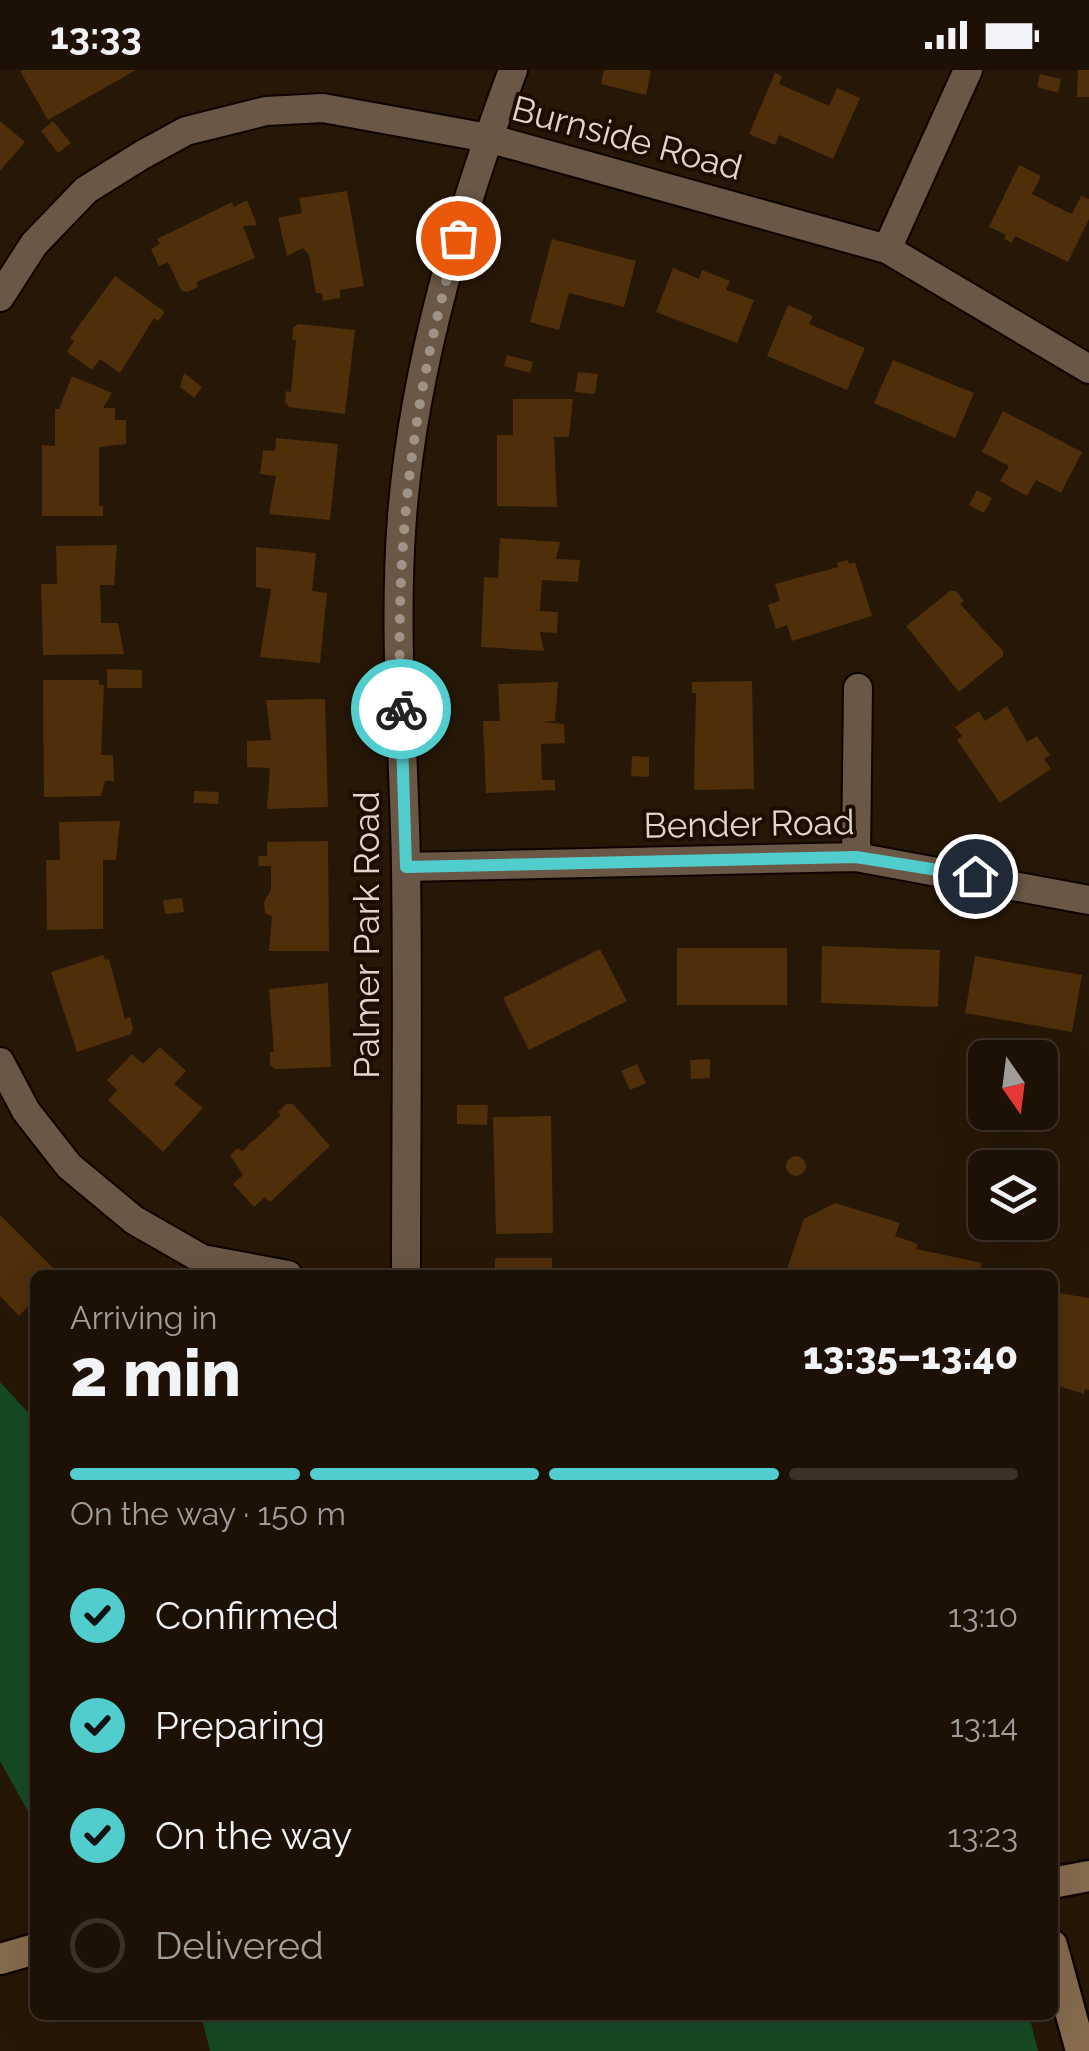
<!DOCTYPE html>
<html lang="en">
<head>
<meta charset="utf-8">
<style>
	:root { --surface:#1d1105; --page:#2a1f13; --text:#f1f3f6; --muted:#a09d9a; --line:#3b3127; --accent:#52cdce }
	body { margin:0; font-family:Raleway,sans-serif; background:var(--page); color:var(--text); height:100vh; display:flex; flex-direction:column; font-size:38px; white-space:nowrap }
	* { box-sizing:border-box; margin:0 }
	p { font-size:32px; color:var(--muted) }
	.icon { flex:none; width:55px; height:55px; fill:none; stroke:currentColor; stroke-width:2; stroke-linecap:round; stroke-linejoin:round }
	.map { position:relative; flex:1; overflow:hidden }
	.details { position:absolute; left:30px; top:1200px; width:1028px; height:750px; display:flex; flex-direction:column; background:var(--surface); border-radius:15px; box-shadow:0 10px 40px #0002,0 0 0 2px var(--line) }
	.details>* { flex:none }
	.needle { width:65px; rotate:166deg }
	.buttons { position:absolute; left:968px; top:970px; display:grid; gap:20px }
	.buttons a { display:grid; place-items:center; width:90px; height:90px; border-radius:15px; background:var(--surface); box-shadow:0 10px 40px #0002,0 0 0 2px var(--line); font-size:50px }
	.pin { position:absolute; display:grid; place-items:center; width:85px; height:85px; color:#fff; margin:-42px; border:5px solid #fff; border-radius:50%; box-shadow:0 2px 10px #0007 }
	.courier { position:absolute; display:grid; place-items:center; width:100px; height:100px; margin:-50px; border:8px solid #52cdce; border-radius:50%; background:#fff; color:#222; box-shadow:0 2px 12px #0007 }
	.summary em { font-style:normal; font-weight:800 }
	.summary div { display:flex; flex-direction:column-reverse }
	.summary { display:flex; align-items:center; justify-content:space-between; height:170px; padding:0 40px }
	h1 { font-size:65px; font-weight:800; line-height:75px }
	.bar { display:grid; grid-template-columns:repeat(4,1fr); gap:15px 10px; align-content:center; height:120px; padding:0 40px }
	.bar i { height:12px; border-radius:8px; background:var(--line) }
	.bar .active { background:var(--accent) }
	.bar p { grid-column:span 4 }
	ol { padding:0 40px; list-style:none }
	li { display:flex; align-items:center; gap:30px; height:110px }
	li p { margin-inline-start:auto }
	li .icon { padding:10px; border-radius:50%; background:var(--accent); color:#111; stroke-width:4 }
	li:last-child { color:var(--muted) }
	li i { width:55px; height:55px; border:5px solid var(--line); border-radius:50% }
	.status { display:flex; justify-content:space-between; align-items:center; height:70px; padding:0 50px; background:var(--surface); direction:ltr }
	.status svg { height:28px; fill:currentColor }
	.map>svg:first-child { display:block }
</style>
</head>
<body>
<div class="status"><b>13:33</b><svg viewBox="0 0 49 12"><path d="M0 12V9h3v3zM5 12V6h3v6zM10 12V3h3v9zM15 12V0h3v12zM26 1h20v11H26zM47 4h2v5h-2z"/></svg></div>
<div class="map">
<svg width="1089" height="1981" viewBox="0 0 1089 1981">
	<rect width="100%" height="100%" fill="#271707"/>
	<path fill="#164a24" d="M0,1312L35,1350V1754L0,1691Z
		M201,1945H1029L1038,1981H210Z"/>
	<path fill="#4f2e0a" d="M136,0L48,50L20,1L23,0Z
		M604,0H651L646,25L601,14Z
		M1078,0H1089V27H1077Z
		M775,3L782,6L779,14L829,36L837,18L860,28L833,89L779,65L775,75L749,64Z
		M1040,4L1061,9L1058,23L1037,17Z
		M0,51L25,72L0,101Z
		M53,51L71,73L58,83L41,61Z
		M1019,95L1041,106L1032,124L1063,140L1072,144L1081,126L1089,129V149L1068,192L1015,166L1012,173L1004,169L1006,165L989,157Z
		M347,121L364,216L340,220V228L323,231L322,223H316L309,185L303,178L287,186L278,148L302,143L299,128Z
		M247,130L257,155L243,156L255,188L196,212L198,217L187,222L181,220L168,192L159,196L151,179L160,174L157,169L232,132L234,137Z
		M552,169L636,191L624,237L569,223L559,260L530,252Z
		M673,198L699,209L702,200L730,211L726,220L754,230L737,273L656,242Z
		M115,206L165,242L158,251L154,248L120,303L100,289L92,300L67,282L74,271L70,268Z
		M788,235L813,246L809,254L865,278L847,320L767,286Z
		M298,254L355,260L345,344L289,337L285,332L286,321L291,322L296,270H292L293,258Z
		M507,285L533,292L530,303L504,296Z
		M893,290L974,323L955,368L874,333Z
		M578,302L598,304L595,324L575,322Z
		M184,303L202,317L194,328L180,317Z
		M72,306L112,323L103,338H115V350H126V374L99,377V436H103V446H42V375L55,376V339H59Z
		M513,329H573L569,367H554L557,437L497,436V365H513Z
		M1003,341L1082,382L1061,423L1036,410L1027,426L1000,411L1009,396L982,382Z
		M276,368L338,374L330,450L269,444L276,406L260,404L263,380L275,381Z
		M977,420L992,428L984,443L969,435Z
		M500,468L560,472L556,489L580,490L578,512L542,510L540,541L558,542L557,563L540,562L544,581L481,577L484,507L498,508Z
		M117,475L114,515H100L101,553H118L124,584L43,585L41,514H57L56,476Z
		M256,477L316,483L312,521L327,523L320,593L260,587L271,519L256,517Z
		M848,490L849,494L855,492L872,546L792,571L787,555L776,559L768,535L780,531L775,514L838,497L837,493Z
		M950,521H956L964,531L960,534L1003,581V586L959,622L906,556Z
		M107,599L142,600V618H107Z
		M43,610H99V615H104L101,685H113L114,711H105L101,726L44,727Z
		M752,611L754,719L694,720L696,623H692V612Z
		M558,612L555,651L541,652L564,654L565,673L541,674L542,710H555V720L486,723L483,651H500L498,614Z
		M325,629L328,737L267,739L270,698L247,697V671L271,670L266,630Z
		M1007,636L1027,672L1037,666L1050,685L1044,689L1051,699L1000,733L957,670L962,666L955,657L979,641L985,651Z
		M632,686L649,687V707L631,706Z
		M194,721L219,722L218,734L194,733Z
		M120,751L116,790H103V859L47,860L46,790H60L59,752Z
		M328,771L329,881H269L272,846L265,843L264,832L271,820V796H259L258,786H267V772Z
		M182,828L184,842L165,844L163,830Z
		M822,876L940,880L938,937L821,933Z
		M677,878H787V935H677Z
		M600,879L627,931L529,980L503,928Z
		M103,885L105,890L109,889L125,949L130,947L133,958L131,964L77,982L51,902Z
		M975,886L1082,905L1072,962L965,943Z
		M328,913L331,997L275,999L270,995V982H274L269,919Z
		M160,977L186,1001L174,1014L203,1038L163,1082L108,1030L117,1020L107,1010L132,984L143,994Z
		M710,989V1008L691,1009L690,990Z
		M637,994L646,1013L630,1020L621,1001Z
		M286,1034H293L330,1076L270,1132L265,1127L254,1137L233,1114L243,1105L230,1085L238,1078L242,1081L281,1045L278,1042Z
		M457,1035H488L487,1055L457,1054Z
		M551,1046L553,1163L496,1164L493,1047Z
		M786 1096a10 10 0 1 1 20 0a10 10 0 1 1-20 0Z
		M835,1133L900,1153L895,1166L918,1174L916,1179L982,1193L980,1199L996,1205H785L804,1149Z
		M0,1145L60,1205H35V1229L19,1246L0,1226Z
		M495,1188H552V1205H495Z
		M1052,1222L1089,1228V1320L1085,1319L1084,1324L1052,1314Z"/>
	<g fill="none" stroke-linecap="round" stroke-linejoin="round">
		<defs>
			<path id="street" d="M887,179L968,0
				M0,227L34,174L86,120L142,85L186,61L266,41L323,38L488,68L887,179L1089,299
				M856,787L858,618
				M406,797L856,787L1089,830
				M0,992L26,1041L69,1096L134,1150L202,1189L288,1205
				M406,1205C406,1069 408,932 406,796C404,680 393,563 402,447C414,295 460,143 513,0"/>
			<path id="secondary" d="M1052,1813L1089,1806
				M1052,1875L1081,1981
				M0,1889L35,1879"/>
		</defs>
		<use href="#street" stroke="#0f0300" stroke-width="32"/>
		<use href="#secondary" stroke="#0f0300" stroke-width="35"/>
		<use href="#street" stroke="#6a5745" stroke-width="28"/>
		<use href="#secondary" stroke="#866b4d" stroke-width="30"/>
	</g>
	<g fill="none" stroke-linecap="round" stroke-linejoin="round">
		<path stroke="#9f9286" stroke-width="10" stroke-dasharray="0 18" d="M401,639C394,478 413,323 458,168"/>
		<path stroke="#52cdce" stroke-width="12" d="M401,639L406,797L856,787L975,806"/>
	</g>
	<g text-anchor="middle" stroke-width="8" stroke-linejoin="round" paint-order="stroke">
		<g font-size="35" fill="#e0d5cb" stroke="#1d0d01">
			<text transform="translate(627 68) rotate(15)" y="12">Burnside Road</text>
			<text transform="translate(749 754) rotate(-1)" y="12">Bender Road</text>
			<text transform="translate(367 865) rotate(-90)" y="12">Palmer Park Road</text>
		</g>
	</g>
</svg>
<div class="buttons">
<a><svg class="needle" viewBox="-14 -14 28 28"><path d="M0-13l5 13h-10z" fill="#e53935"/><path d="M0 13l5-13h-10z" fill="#a09d9a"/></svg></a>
<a><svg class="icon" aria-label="layers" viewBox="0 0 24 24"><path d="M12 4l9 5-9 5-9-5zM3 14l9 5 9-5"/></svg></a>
</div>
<div class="pin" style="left:458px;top:168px;background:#ea580c"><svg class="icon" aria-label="bag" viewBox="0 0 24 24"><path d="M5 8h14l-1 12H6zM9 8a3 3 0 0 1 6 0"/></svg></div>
<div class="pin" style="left:975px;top:806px;background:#1f2937"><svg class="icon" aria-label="home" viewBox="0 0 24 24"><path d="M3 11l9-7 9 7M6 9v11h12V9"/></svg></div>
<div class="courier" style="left:401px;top:639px"><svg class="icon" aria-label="bike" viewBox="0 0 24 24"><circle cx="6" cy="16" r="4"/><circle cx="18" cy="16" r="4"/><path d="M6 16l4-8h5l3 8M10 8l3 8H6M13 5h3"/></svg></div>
<section class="details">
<div class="summary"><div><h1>2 min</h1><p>Arriving in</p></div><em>13:35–13:40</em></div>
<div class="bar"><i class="active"></i><i class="active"></i><i class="active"></i><i></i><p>On the way · 150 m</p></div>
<ol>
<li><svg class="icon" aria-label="check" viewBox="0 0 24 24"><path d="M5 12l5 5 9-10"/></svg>Confirmed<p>13:10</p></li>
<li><svg class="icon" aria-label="check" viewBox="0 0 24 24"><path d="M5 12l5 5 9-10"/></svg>Preparing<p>13:14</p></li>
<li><svg class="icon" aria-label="check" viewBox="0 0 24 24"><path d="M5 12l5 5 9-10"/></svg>On the way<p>13:23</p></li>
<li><i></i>Delivered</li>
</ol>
</section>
</div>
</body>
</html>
